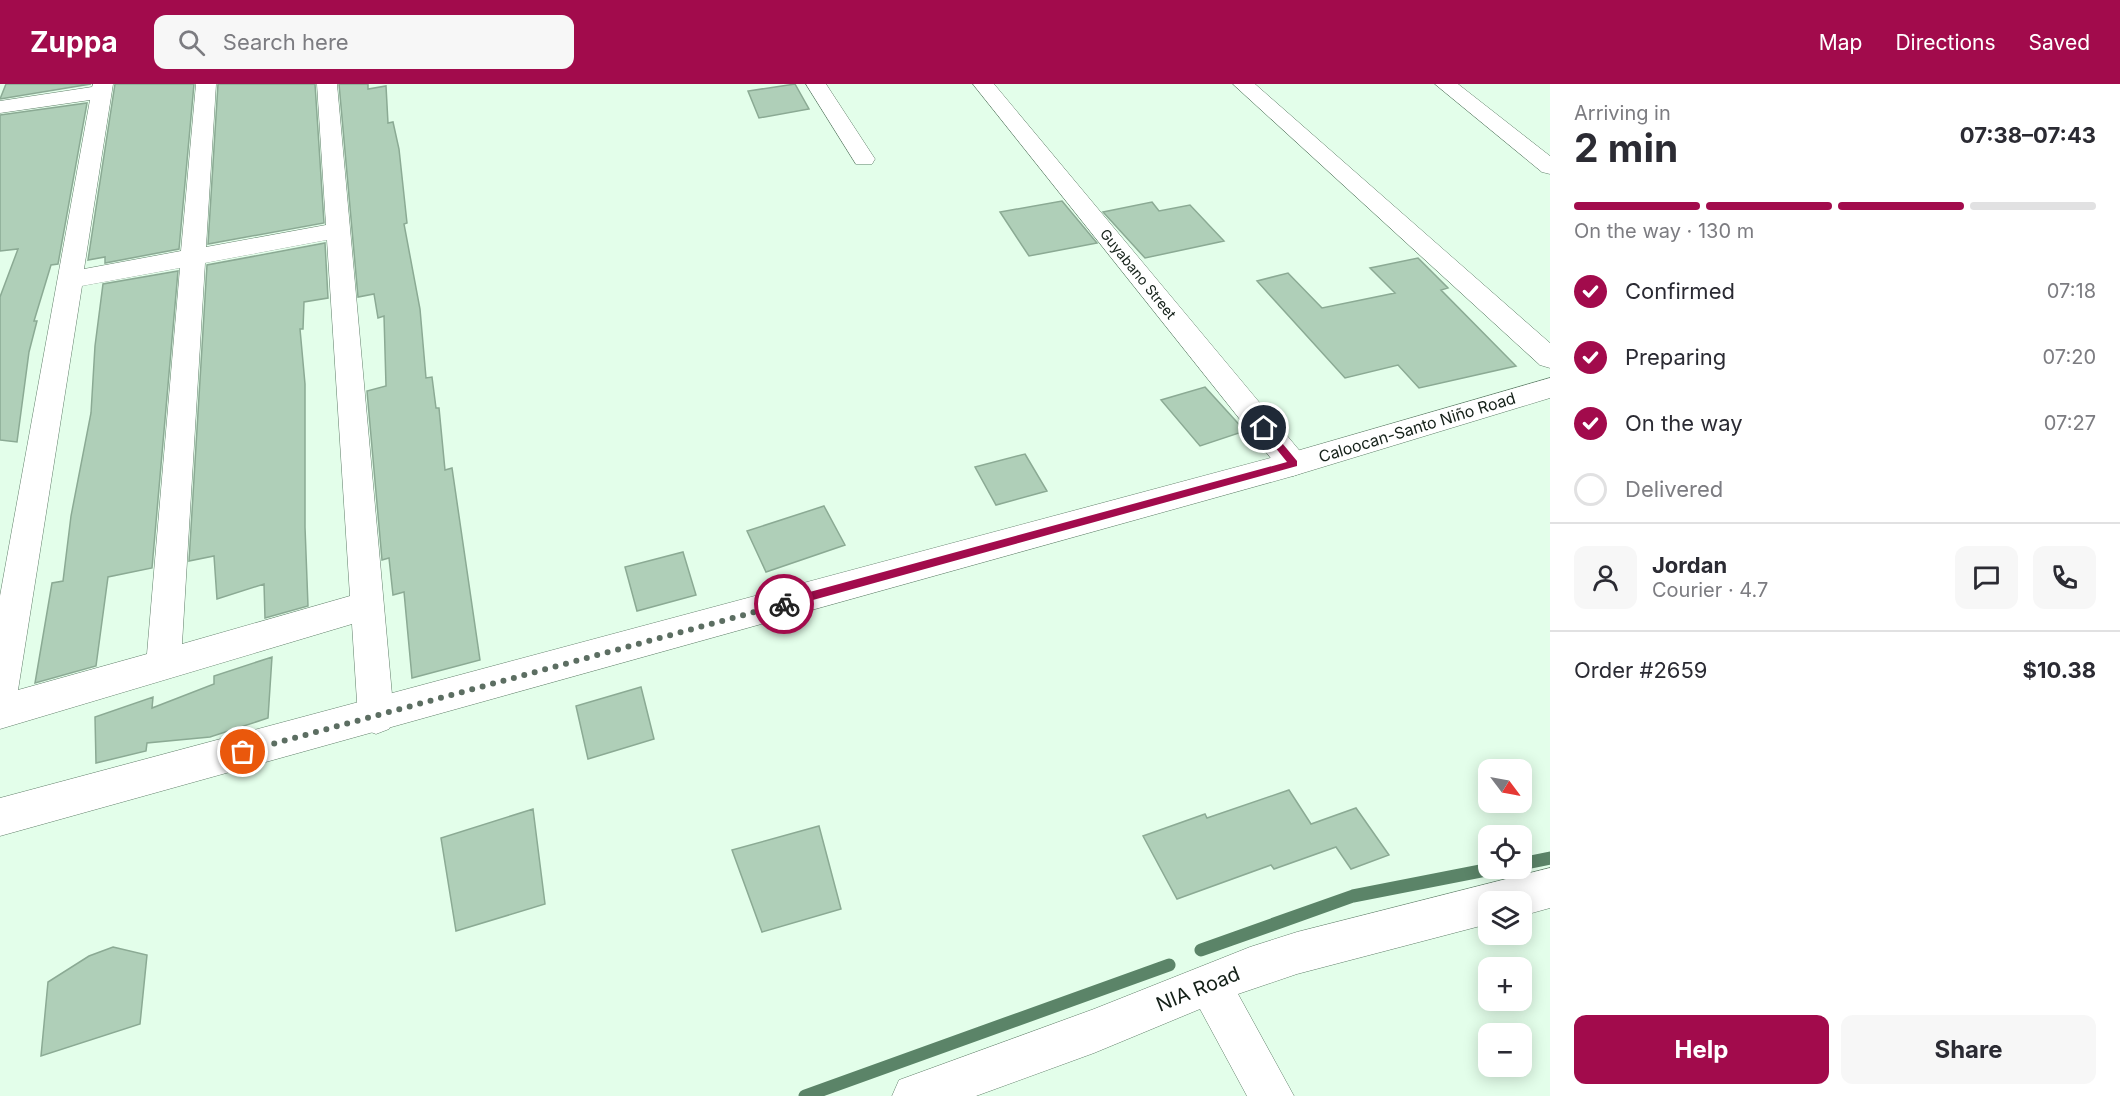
<!DOCTYPE html>
<html lang="en">
<head>
<meta charset="utf-8">
<style>
	:root { --surface:#fff; --page:#f7f7f7; --text:#2b2b33; --muted:#7c7c81; --line:#e1e1e2; --accent:#a20b4c }
	body { margin:0; font-family:Inter,sans-serif; background:var(--page); color:var(--text); height:100vh; display:flex; flex-direction:column; font-size:22px; white-space:nowrap }
	* { box-sizing:border-box; margin:0 }
	p { font-size:20px; color:var(--muted) }
	.icon { flex:none; width:33px; height:33px; fill:none; stroke:currentColor; stroke-width:2; stroke-linecap:round; stroke-linejoin:round }
	.map { position:relative; flex:1; overflow:hidden }
	.details { display:flex; flex-direction:column; background:var(--surface); width:570px }
	.details>* { flex:none }
	.needle { width:39px; rotate:122deg }
	.controls { position:absolute; left:1478px; top:675px; display:grid; gap:12px }
	.controls a { display:grid; place-items:center; width:54px; height:54px; border-radius:12px; background:var(--surface); box-shadow:0 3px 15px #0003; font-size:30px }
	.pin { position:absolute; display:grid; place-items:center; width:51px; height:51px; color:#fff; margin:-26px; border:3px solid #fff; border-radius:50%; box-shadow:0 2px 6px #0007 }
	.courier { position:absolute; display:grid; place-items:center; width:60px; height:60px; margin:-30px; border:4px solid #a20b4c; border-radius:50%; background:#fff; color:#222; box-shadow:0 2px 8px #0007 }
	.overview em { font-style:normal; font-weight:700 }
	.overview div { display:flex; flex-direction:column-reverse }
	.overview { display:flex; align-items:center; justify-content:space-between; height:102px; padding:0 24px }
	h1 { font-size:39px; font-weight:700; line-height:45px }
	.bar { display:grid; grid-template-columns:repeat(4,1fr); gap:9px 6px; align-content:center; height:72px; padding:0 24px }
	.bar i { height:8px; border-radius:4px; background:var(--line) }
	.bar .current { background:var(--accent) }
	.bar p { grid-column:span 4 }
	.line { display:flex; align-items:center; gap:15px; padding:0 24px; border-top:2px solid var(--line) }
	.line div { flex:1 }
	.round { display:grid; place-items:center; flex:none; width:63px; height:63px; border-radius:12px; background:var(--page) }
	ol { padding:0 24px; list-style:none }
	li { display:flex; align-items:center; gap:18px; height:66px }
	li p { margin-inline-start:auto }
	li .icon { padding:6px; border-radius:50%; background:var(--accent); color:#fff; stroke-width:4 }
	li:last-child { color:var(--muted) }
	li i { width:33px; height:33px; border:3px solid var(--line); border-radius:50% }
	.action { display:flex; gap:12px; margin-top:auto; padding:12px 24px }
	.action a { flex:1; height:69px; border-radius:12px; background:var(--accent); color:#fff; font-size:24px; font-weight:700; line-height:69px; text-align:center }
	.action a+a { background:var(--page); color:var(--text) }
	header { display:flex; align-items:center; gap:36px; box-sizing:border-box; height:84px; padding:0 30px; background:var(--accent); color:#fff }
	header strong { font-size:28px }
	nav { display:flex; gap:33px; margin-inline-start:auto; font-size:21px }
	.search { width:420px; height:54px; background:var(--page); display:flex; align-items:center; gap:15px; box-sizing:border-box; padding:0 21px; border-radius:12px; color:var(--muted); font-size:22px }
	main { display:flex; flex:1; min-height:0 }
	.map>svg:first-child { display:block }
</style>
</head>
<body>
<header>
<strong>Zuppa</strong>
<div class="search"><svg class="icon" aria-label="search" viewBox="0 0 24 24"><circle cx="10" cy="10" r="6"/><path d="M15 15l6 6"/></svg>Search here</div>
<nav><a>Map</a><a>Directions</a><a>Saved</a></nav>
</header>
<main>
<div class="map">
<svg width="1550" height="1012" viewBox="0 0 1550 1012">
	<rect width="100%" height="100%" fill="#e3feea"/>
	<g fill="none" stroke-linecap="round" stroke-linejoin="round">
		<path stroke="#5b8468" stroke-width="13" d="M1521,780L1550,774
			M1201,866L1353,812L1496,784
			M805,1012L1169,881"/>
	</g>
	<path fill="#afcfb8" stroke="#8baa94" stroke-width="1.5" d="M6,0H91L0,15Z
		M115,0H194L179,165L105,179V173L88,176Z
		M218,0H315L324,139L208,160Z
		M339,0H368V5L386,2L388,39L393,38L399,65L407,139L404,140L420,225L426,294L432,293L436,324H439L445,386L452,384L480,576L412,594L404,508L393,511L389,474L382,476L367,307L386,302L384,232L378,234L374,210L358,213Z
		M795,0L809,25L759,34L748,7Z
		M87,19L58,180L51,181L34,237H37L29,268L17,358L0,356V213L18,165L0,167V31Z
		M1062,117L1097,159L1029,172L1000,128Z
		M1152,118L1159,127L1190,121L1224,157L1145,174L1103,128Z
		M325,159L328,214L304,218L303,245H300L305,300V443L308,522L265,534L264,500L217,515L214,472L189,477L207,181Z
		M1418,174L1448,204L1441,206L1516,282L1419,304L1398,281L1345,294L1257,197L1288,189L1322,224L1395,209L1370,184Z
		M178,187L152,484L108,493L96,582L35,599L52,499L63,497L71,432L91,329L95,262L103,200Z
		M1205,303L1245,347L1200,362L1161,316Z
		M1025,370L1047,407L996,421L975,383Z
		M824,422L845,461L766,488L747,447Z
		M683,468L696,511L637,527L625,483Z
		M272,573L268,634L210,653L147,659L146,667L96,679L95,633L153,613L152,624L214,600V592Z
		M641,603L654,655L588,675L576,622Z
		M1289,706L1311,740L1356,724L1389,771L1351,785L1336,763L1274,785L1271,781L1177,815L1143,752L1205,730L1207,734Z
		M533,725L545,820L456,847L441,754Z
		M819,742L841,825L762,848L732,766Z
		M113,863L147,871L140,940L41,972L48,898L89,872Z"/>
	<g fill="none" stroke-linecap="round" stroke-linejoin="round">
		<defs>
			<path id="minor" d="M93,0H113L84,185L181,167L196,0H216L206,163L326,141L317,0H337L394,633L389,645L376,650L363,645L358,633L352,540L0,645V512L90,16L0,29V17L92,3ZM327,156L350,512L182,560L205,179ZM180,184L147,570L18,606L82,202Z
				M806,0H826L875,75L872,80H856Z
				M973,0H994L1304,372L1308,380L1304,388L1293,392L1282,388Z
				M1233,0H1255L1550,259V284L1540,281Z
				M1435,0H1458L1550,72V90L1542,88Z
				M1550,784V824L1521,832V818H1488V840L1297,890L1238,910L1294,1012H1247L1200,925L1094,969L976,1012H892L899,996L1094,925L1250,863L1297,848Z"/>
			<path id="tertiary" d="M1550,294V314L1293,392L0,752V714L1293,368Z"/>
		</defs>
		<use href="#minor" stroke="#617f6a" stroke-width="1"/>
		<use href="#tertiary" stroke="#617f6a" stroke-width="1"/>
		<use href="#minor" fill="#fff" fill-rule="evenodd"/>
		<use href="#tertiary" fill="#fff" fill-rule="evenodd"/>
	</g>
	<path fill="#a20b4c" d="M1261,341H1267L1297,377V382L784,524L779,520L784,515L1287,378L1261,346Z"/>
	<g fill="none" stroke-linecap="round" stroke-linejoin="round">
		<path stroke="#5c6e62" stroke-width="6" stroke-dasharray="0 10.8" d="M243,668L784,520"/>
	</g>
	<g text-anchor="middle" stroke-width="4.5" stroke-linejoin="round" paint-order="stroke">
		<g font-size="14" fill="#142018" stroke="#fff">
			<text transform="translate(1138 190) rotate(51)" y="5">Guyabano Street</text>
		</g>
		<g font-size="16" fill="#142018" stroke="#fff">
			<text transform="translate(1417 343) rotate(-17)" y="6">Caloocan-Santo Niño Road</text>
		</g>
		<g font-size="20" fill="#142018" stroke="#fff">
			<text transform="translate(1198 905) rotate(-22)" y="7">NIA Road</text>
		</g>
	</g>
</svg>
<div class="controls">
<a><svg class="needle" viewBox="-14 -14 28 28"><path d="M0-13l5 13h-10z" fill="#e53935"/><path d="M0 13l5-13h-10z" fill="#7c7c81"/></svg></a>
<a><svg class="icon" aria-label="locate" viewBox="0 0 24 24"><circle cx="12" cy="12" r="6"/><path d="M12 2v4M12 18v4M2 12h4M18 12h4"/></svg></a>
<a><svg class="icon" aria-label="layers" viewBox="0 0 24 24"><path d="M12 4l9 5-9 5-9-5zM3 14l9 5 9-5"/></svg></a>
<a>+</a>
<a>−</a>
</div>
<div class="pin" style="left:243px;top:668px;background:#ea580c"><svg class="icon" aria-label="bag" viewBox="0 0 24 24"><path d="M5 8h14l-1 12H6zM9 8a3 3 0 0 1 6 0"/></svg></div>
<div class="pin" style="left:1264px;top:344px;background:#1f2937"><svg class="icon" aria-label="home" viewBox="0 0 24 24"><path d="M3 11l9-7 9 7M6 9v11h12V9"/></svg></div>
<div class="courier" style="left:784px;top:520px"><svg class="icon" aria-label="bike" viewBox="0 0 24 24"><circle cx="6" cy="16" r="4"/><circle cx="18" cy="16" r="4"/><path d="M6 16l4-8h5l3 8M10 8l3 8H6M13 5h3"/></svg></div>
</div>
<section class="details">
<div class="overview"><div><h1>2 min</h1><p>Arriving in</p></div><em>07:38–07:43</em></div>
<div class="bar"><i class="current"></i><i class="current"></i><i class="current"></i><i></i><p>On the way · 130 m</p></div>
<ol>
<li><svg class="icon" aria-label="check" viewBox="0 0 24 24"><path d="M5 12l5 5 9-10"/></svg>Confirmed<p>07:18</p></li>
<li><svg class="icon" aria-label="check" viewBox="0 0 24 24"><path d="M5 12l5 5 9-10"/></svg>Preparing<p>07:20</p></li>
<li><svg class="icon" aria-label="check" viewBox="0 0 24 24"><path d="M5 12l5 5 9-10"/></svg>On the way<p>07:27</p></li>
<li><i></i>Delivered</li>
</ol>
<div class="line" style="height:108px"><a class="round"><svg class="icon" aria-label="person" viewBox="0 0 24 24"><circle cx="12" cy="8" r="4"/><path d="M4 21q1-7 8-7t8 7"/></svg></a><div><b>Jordan</b><p>Courier · 4.7</p></div><a class="round"><svg class="icon" aria-label="chat" viewBox="0 0 24 24"><path d="M4 5h16v11H9l-5 4z"/></svg></a><a class="round"><svg class="icon" aria-label="phone" viewBox="0 0 24 24"><path d="M5 4h4l2 5-3 2q2 4 5 5l2-3 5 2v4C11 20 4 13 5 4z"/></svg></a></div>
<div class="line" style="height:78px"><div>Order #2659</div><b>$10.38</b></div>
<div class="action"><a>Help</a><a>Share</a></div>
</section>
</main>
</body>
</html>
